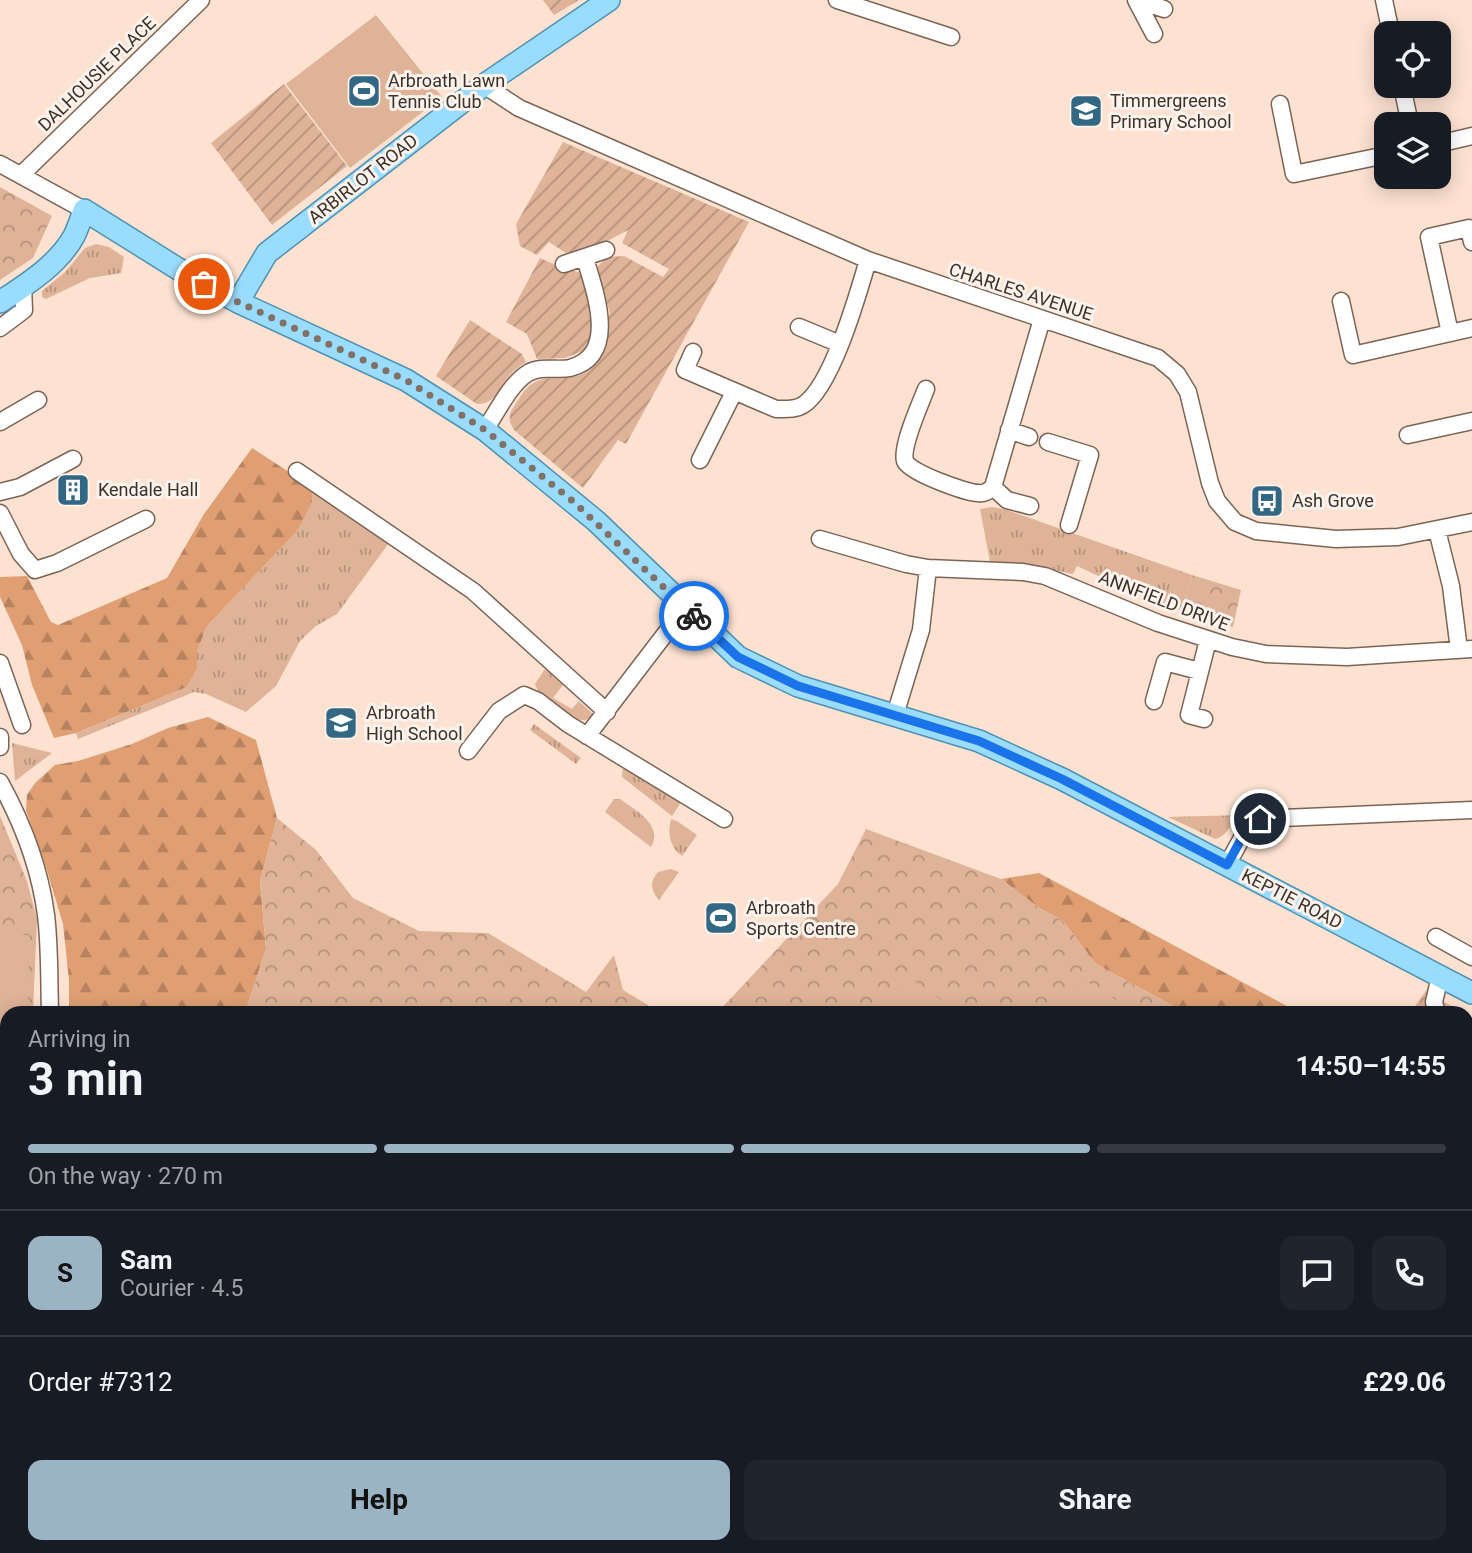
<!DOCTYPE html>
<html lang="en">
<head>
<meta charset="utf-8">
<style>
	:root { --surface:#171b24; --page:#20242c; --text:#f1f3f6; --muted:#9ea1a6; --line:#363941; --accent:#9bb4c3 }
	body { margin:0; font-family:Roboto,sans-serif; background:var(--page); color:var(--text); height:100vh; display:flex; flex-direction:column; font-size:26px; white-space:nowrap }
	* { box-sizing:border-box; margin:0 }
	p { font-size:23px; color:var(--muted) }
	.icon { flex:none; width:38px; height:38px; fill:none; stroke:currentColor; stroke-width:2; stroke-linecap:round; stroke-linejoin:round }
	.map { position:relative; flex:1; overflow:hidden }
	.drawer { position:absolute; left:0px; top:1006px; width:1474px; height:548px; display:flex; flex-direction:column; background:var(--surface); border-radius:21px 21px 0 0; box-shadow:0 4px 18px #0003 }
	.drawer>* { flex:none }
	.controls { position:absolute; left:1374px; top:21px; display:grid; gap:14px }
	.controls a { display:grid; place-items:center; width:77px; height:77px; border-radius:14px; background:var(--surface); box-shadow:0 4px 18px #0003; font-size:35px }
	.pin { position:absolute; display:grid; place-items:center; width:60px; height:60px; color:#fff; margin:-30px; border:4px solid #fff; border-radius:50%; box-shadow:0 2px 7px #0007 }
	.courier { position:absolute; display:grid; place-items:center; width:70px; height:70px; margin:-35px; border:5px solid #1a73e8; border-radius:50%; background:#fff; color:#222; box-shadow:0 2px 9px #0007 }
	.headline em { font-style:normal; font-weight:700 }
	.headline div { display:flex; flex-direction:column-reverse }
	.headline { display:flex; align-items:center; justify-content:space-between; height:119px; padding:0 28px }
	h1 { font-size:46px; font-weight:700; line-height:52px }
	.bar { display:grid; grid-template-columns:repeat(4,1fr); gap:10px 7px; align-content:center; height:84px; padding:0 28px }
	.bar i { height:9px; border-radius:5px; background:var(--line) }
	.bar .selected { background:var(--accent) }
	.bar p { grid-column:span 4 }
	.line { display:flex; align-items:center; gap:18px; padding:0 28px; border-top:2px solid var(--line) }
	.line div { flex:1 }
	.round { display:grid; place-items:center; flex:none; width:74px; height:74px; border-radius:14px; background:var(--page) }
	.button { display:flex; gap:14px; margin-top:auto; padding:14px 28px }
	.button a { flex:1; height:80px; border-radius:14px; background:var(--accent); color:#111; font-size:28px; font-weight:700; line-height:80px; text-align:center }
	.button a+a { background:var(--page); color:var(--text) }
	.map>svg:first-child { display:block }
</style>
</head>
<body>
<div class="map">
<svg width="1472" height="1553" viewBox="0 0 1472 1553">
	<defs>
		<pattern id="grass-tufts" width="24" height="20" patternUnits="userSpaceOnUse" patternTransform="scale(1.75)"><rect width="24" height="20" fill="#deb398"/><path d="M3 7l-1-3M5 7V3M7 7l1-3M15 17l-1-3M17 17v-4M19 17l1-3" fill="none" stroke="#b5927c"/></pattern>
		<pattern id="forest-firs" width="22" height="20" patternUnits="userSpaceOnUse" patternTransform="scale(1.75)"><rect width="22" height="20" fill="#e09f73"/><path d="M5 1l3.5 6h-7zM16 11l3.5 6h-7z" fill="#b7825f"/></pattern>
		<pattern id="park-crowns" width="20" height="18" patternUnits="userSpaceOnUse" patternTransform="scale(1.75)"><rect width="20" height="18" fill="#deb398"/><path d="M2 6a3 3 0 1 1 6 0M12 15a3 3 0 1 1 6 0" fill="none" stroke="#b5927c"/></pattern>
		<pattern id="garden-furrows" width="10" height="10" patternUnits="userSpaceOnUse" patternTransform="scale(1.75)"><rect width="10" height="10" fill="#deb398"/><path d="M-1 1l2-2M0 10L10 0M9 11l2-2" fill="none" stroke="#b5927c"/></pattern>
	</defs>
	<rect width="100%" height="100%" fill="#fde2d1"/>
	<path fill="url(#grass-tufts)" d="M96,244L109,247L124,257L121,273L90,278L46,299L42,297V291L65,272L85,248Z
		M312,487L389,543L337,614L316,626L300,641L276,686L246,712L206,694L194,692L78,739L76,733L187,687L197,669V651L207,626L297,531Z
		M992,507L1004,509L1192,575L1182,611L1165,607L1077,566L1073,574L1017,563L990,562L980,509Z
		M545,669L563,685L553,698L572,709L579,701L595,716C590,719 585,721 578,720C567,719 538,695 535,684Z
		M534,724L581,758L576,764L530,730Z
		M12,743L52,753L15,781Z
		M623,767L681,802L672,816L622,777Z
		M614,799H620C635,810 664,825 651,847L605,812Z
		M1242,815C1230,823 1228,836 1215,839L1168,817Z
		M671,819L677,821L697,835L682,856C670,847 667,834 671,819Z
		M671,869L679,872L659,900C651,891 649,882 658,872Z"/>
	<path fill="url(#forest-firs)" d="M252,448L312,487V502L297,531L207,626L197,651V669L187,687L76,733L54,738L32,685L22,645L0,597V577L27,576L51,622L58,625L167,578L204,514Z
		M208,717L256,740L277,818L260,881L266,949L245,1013H69V980L63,924L46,867L26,811L27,795L35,783L55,765L78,761L132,744L168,728Z
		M1039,873L1300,1013H1186L1096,964L1062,920L1039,908L1001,879Z
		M104,1547H233L104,1553Z"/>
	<path fill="url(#park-crowns)" d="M0,187L52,216L33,258L0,280Z
		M1192,575L1241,590L1233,627L1182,611Z
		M0,816L27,881L37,919L33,1013H7V1035H0Z
		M277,818L316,850L353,898L419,931L488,933L586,992L614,955L623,990L661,1013H245L266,949L260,881Z
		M866,829L1001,879L1039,908L1062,920L1096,964L1186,1013H717L838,884Z
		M1428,988L1444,1002L1466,1013H1410Z
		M266,1547H664L659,1553H273Z"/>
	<path fill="url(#garden-furrows)" d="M543,0H579L554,15Z
		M284,84L347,166L272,225L211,143Z
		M563,142L749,222L626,444L618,440L583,488L514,430C508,421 508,414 515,405C519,399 525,388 532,384C549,372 567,385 590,370L587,366L610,313L597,272V267L607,257L624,256L663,277L669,269L622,243L628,230L602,244L569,255L549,242L537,255L520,246L516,224Z
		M540,258L560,267L581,273C590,300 606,334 582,357L580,352L565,358L537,359L527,334L506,322Z
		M470,320L522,354L526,362C520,366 514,370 509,376C499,388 494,405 477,404L436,376Z"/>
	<path fill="#deb398" d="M376,15L442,97L350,168L286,84Z
		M0,935H29L28,1013H7V1020H0Z
		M909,978L961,1013H884Z
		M1083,979L1137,1013H1061Z
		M1466,1040L1472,1042V1421L1466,1418Z
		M322,1547H587L482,1553H336Z"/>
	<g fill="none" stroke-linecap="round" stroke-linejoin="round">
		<defs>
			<path id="minor" d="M837,0L951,37
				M1136,0L1154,34
				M1137,0L1164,9
				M1384,0L1391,33
				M484,85L519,108L868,260L1158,358L1177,374L1188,392L1210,483L1217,501L1235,522L1256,531L1336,539L1398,537L1472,522
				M1402,86L1410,124
				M1280,104L1294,174L1386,155
				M1438,144L1472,136
				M0,164L84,210
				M21,175L201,0
				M564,264L606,250
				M1341,301L1353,355L1472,328
				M799,327L840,344
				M0,328L24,310L23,286
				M1450,333L1429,237L1469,228L1472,242
				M693,352L685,370L776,409C786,409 795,410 803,405C832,387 858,294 868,260
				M926,389C920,405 901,446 905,461C908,472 967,493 978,493C985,494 988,491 993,487
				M0,422L38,400
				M485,430C497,412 510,384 528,373C542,365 556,371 570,368C620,355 594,290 585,258
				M1009,430L1029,437
				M1408,435L1472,421
				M1048,442L1090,455L1069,525
				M700,460L734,392
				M297,471L473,591L607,712
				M993,487L1042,319
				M993,487L1007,500L1030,506
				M0,492L20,487L73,459
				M0,513L21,554L35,570L57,563L146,519
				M1437,530L1451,586L1459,650
				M820,539L906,564L928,568L1023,572L1045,576L1158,623L1232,647L1266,654L1347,657L1472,649
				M0,663L22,725
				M1154,701L1165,662L1199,671
				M895,715L921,630L928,568
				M1204,719L1189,715L1208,640
				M587,736L685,608
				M0,737V747
				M468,751L499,711L524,695L538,701L568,724L724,819
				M0,782C22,822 40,869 46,915C50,948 49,981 50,1013
				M1227,865L1249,825L1260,819L1472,810
				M1436,937L1472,957
				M1437,1013L1434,1002L1440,976
				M1466,1032L1472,1034
				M0,1126H7
				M1466,1425L1472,1427
				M946,1547L949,1553
				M1457,1547L1467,1553
				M3,1553V1330L7,1314
				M1267,1553L1269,1547"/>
			<path id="major" d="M0,302C27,284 58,265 74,236C78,228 81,219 84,210L188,275L238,302L406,380L485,430L596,521L738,657L798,686L979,741L1062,779L1472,993
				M238,302L267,253L484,85L609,0"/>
		</defs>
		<use href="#minor" stroke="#7b6455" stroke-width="19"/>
		<use href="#major" stroke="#4e92b3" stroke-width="24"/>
		<use href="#minor" stroke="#fff" stroke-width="16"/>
		<use href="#major" stroke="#9adcfd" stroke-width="21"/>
	</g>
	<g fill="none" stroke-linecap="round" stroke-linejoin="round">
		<path stroke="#807065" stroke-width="7" stroke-dasharray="0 12.6" d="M204,284L238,302L406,380L485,430L575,503L694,616"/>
		<path stroke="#1a73e8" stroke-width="9" d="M694,616L738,657L798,686L979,741L1062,779L1227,865L1249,825L1260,819"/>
	</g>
	<defs>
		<symbol id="stadium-square" viewBox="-11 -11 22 22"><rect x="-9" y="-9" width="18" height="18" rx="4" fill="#326884" stroke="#fdf3ec"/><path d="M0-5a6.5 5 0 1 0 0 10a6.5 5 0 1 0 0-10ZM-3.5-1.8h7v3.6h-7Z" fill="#fff"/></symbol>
		<symbol id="school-square" viewBox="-11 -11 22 22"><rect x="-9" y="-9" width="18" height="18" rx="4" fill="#326884" stroke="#fdf3ec"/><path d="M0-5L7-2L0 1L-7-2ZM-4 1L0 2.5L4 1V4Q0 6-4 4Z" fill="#fff"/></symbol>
		<symbol id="building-square" viewBox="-11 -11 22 22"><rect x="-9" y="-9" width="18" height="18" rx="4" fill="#326884" stroke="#fdf3ec"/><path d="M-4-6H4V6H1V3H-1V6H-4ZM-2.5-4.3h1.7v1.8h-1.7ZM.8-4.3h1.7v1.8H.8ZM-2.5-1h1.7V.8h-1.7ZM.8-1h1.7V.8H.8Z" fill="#fff"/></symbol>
		<symbol id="bus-square" viewBox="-11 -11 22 22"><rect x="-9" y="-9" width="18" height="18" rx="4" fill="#326884" stroke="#fdf3ec"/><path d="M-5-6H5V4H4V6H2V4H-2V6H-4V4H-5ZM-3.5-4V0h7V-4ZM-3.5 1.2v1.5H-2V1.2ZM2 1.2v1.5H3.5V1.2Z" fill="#fff"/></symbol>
	</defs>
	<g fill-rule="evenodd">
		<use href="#stadium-square" x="345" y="72" width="38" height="38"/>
		<use href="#school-square" x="1067" y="92" width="38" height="38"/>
		<use href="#building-square" x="54" y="471" width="38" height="38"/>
		<use href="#bus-square" x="1248" y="482" width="38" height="38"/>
		<use href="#school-square" x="322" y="704" width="38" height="38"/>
		<use href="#stadium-square" x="702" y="899" width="38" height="38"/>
	</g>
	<g text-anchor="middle" stroke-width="6" stroke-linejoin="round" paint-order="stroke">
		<g font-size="18" fill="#3c322b" stroke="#fdf3ec">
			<text transform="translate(97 74) rotate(-44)" y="6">DALHOUSIE PLACE</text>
			<text transform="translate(363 179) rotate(-38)" y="6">ARBIRLOT ROAD</text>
			<text transform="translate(1021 292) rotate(18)" y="6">CHARLES AVENUE</text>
			<text transform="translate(1164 601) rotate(21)" y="6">ANNFIELD DRIVE</text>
			<text transform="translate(1292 899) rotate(27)" y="6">KEPTIE ROAD</text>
		</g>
		<g font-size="18" fill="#3c322b" stroke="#fdf3ec" text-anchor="start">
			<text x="388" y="87">Arbroath Lawn<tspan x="388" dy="21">Tennis Club</tspan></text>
			<text x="1110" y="107">Timmergreens<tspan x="1110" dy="21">Primary School</tspan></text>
			<text x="98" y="496">Kendale Hall</text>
			<text x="1292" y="507">Ash Grove</text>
			<text x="366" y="719">Arbroath<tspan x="366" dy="21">High School</tspan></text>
			<text x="746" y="914">Arbroath<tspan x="746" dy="21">Sports Centre</tspan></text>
		</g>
	</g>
</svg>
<div class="controls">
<a><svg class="icon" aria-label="locate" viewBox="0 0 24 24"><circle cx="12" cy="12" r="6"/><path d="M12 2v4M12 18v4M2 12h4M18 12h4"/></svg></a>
<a><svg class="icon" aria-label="layers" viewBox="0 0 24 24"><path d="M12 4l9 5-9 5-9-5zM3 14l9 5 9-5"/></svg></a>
</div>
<div class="pin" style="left:204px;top:284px;background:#ea580c"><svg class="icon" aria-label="bag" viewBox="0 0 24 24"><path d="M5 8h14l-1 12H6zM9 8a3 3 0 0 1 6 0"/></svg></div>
<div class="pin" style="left:1260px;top:819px;background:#1f2937"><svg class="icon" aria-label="home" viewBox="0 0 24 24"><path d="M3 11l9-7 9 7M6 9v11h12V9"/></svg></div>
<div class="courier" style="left:694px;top:616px"><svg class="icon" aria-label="bike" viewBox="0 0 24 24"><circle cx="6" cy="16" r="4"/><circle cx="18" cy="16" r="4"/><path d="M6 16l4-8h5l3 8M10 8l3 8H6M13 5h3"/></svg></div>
<section class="drawer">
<div class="headline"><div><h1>3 min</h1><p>Arriving in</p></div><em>14:50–14:55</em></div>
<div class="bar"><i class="selected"></i><i class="selected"></i><i class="selected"></i><i></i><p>On the way · 270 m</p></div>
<div class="line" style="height:126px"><b class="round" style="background:var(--accent);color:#111">S</b><div><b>Sam</b><p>Courier · 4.5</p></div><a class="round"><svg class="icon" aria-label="chat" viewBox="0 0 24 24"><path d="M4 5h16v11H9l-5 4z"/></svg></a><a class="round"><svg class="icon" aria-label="phone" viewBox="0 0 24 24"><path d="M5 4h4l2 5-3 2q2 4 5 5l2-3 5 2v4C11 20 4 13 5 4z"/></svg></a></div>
<div class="line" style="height:91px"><div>Order #7312</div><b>£29.06</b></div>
<div class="button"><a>Help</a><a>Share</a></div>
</section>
</div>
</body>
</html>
